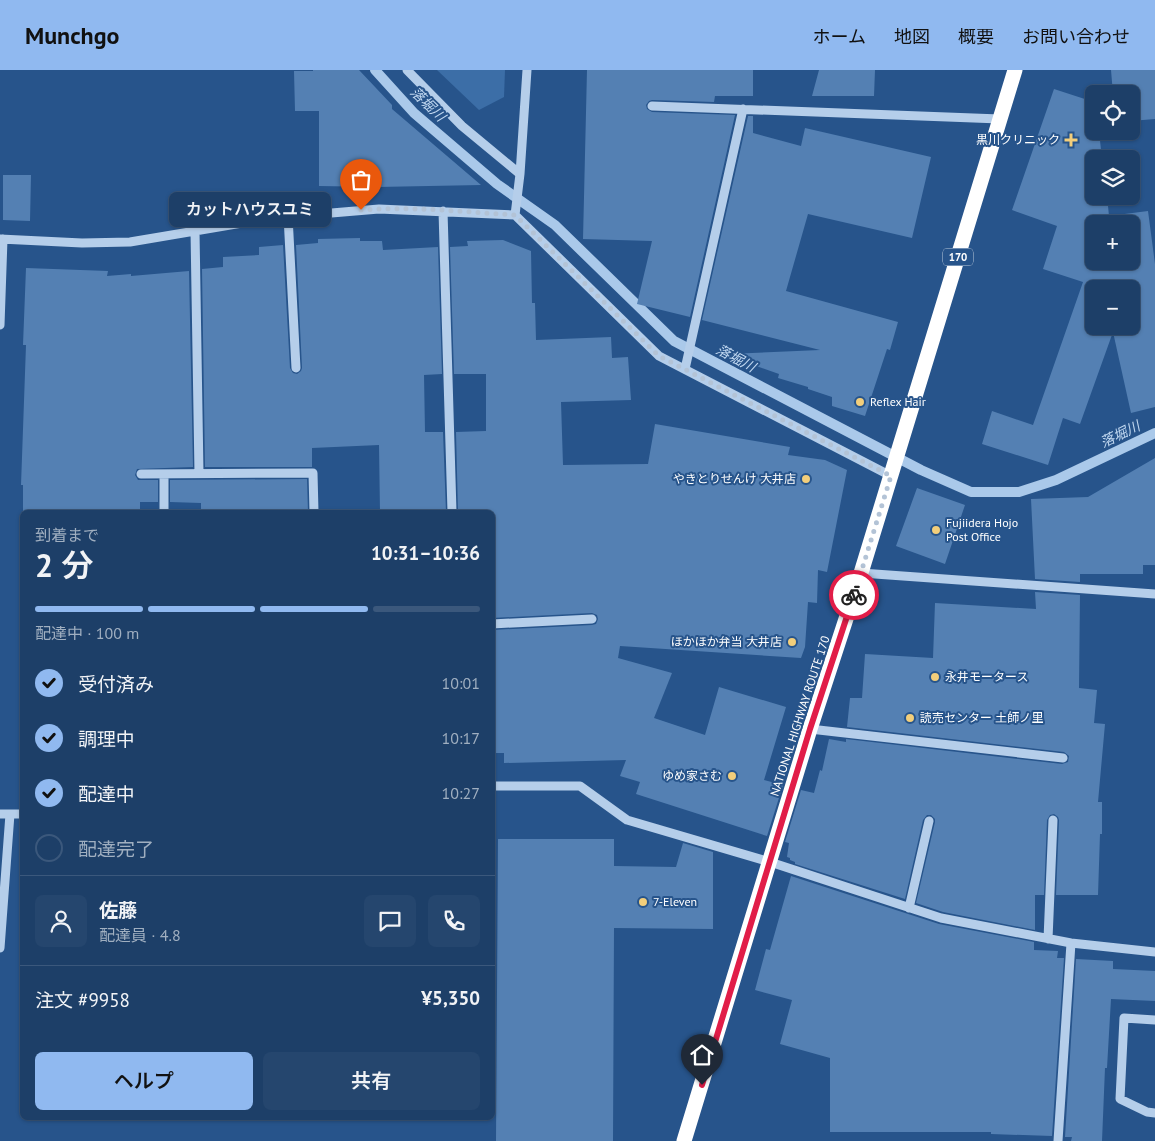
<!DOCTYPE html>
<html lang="ja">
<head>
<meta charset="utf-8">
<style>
	:root { --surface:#1d3f68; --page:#25466e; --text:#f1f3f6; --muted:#a0afc0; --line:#3b587c; --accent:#90b9f0 }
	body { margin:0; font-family:"PT Sans","Noto Sans JP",sans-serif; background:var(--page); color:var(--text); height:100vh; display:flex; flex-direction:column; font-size:19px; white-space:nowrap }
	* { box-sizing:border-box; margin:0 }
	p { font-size:16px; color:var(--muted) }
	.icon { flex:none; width:28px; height:28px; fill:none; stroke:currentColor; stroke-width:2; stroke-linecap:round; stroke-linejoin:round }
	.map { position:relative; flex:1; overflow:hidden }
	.details { position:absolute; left:20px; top:440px; width:475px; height:610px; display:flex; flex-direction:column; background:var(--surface); border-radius:8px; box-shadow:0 1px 4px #0004,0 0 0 1px var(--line) }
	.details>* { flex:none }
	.fabs { position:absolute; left:1085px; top:15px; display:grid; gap:10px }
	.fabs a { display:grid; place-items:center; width:55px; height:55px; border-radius:8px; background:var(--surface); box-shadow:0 1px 4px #0004,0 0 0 1px var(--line); font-size:25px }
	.pin { position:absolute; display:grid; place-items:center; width:42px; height:42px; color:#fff; margin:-51px -21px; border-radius:50% 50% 50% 0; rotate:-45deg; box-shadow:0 0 5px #0007 }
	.pin .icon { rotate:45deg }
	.courier { position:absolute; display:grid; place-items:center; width:50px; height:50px; margin:-25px; border:4px solid #e11d48; border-radius:50%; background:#fff; color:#222; box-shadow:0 1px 6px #0007 }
	.bubble { position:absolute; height:35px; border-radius:8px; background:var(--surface); box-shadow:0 1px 4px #0004,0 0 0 1px var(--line); font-size:16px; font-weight:600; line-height:35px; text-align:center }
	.overview em { font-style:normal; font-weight:600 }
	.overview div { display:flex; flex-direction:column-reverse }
	.overview { display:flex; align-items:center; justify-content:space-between; height:85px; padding:0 15px }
	h1 { font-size:32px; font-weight:600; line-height:38px }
	.bar { display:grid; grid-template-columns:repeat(4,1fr); gap:8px 5px; align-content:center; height:60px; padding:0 15px }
	.bar i { height:6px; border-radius:4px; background:var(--line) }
	.bar .current { background:var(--accent) }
	.bar p { grid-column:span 4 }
	.line { display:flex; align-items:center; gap:12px; padding:0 15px; border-top:1px solid var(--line) }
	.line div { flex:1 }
	.round { display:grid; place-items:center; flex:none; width:52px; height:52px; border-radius:8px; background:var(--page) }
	ol { padding:0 15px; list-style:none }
	li { display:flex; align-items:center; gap:15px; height:55px }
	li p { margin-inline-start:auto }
	li .icon { padding:5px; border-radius:50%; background:var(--accent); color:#111; stroke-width:4 }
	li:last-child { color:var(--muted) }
	li i { width:28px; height:28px; border:2px solid var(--line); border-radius:50% }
	.button { display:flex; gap:10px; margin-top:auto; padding:10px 15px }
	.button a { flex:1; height:58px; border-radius:8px; background:var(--accent); color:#111; font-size:20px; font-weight:600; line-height:58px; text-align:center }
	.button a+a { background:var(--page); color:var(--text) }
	header { display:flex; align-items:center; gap:30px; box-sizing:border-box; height:70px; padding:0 25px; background:var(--accent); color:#111 }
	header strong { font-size:24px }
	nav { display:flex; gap:28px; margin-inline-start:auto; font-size:18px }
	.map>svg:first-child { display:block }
</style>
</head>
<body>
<header>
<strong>Munchgo</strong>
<nav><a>ホーム</a><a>地図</a><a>概要</a><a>お問い合わせ</a></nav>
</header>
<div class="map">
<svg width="1155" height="1071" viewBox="0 0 1155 1071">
	<rect width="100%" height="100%" fill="#27548b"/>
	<path fill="#3c6ea7" d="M437,0H505L504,27L479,40Z"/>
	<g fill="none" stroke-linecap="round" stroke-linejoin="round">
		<path stroke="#aac9ea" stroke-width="10" d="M375,0L414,43L497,114L555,155L674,271L921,400L971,422H1019L1056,410L1155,363"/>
	</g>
	<path fill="#5480b3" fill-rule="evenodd" d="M313,0H359L392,35V39L481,115L377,117L319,116V41H295L294,1H313Z
		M587,0H753V26H715L714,32L652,30L649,31L646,35L647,39L652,42L735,45L690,247L637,234L652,171L583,169Z
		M819,0H875L874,26H812Z
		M1111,0H1155V49L1131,51V24H1113Z
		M1054,19L1094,32V61H1099L1102,89H1094V126H1107L1109,146L1148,141L1155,194V337L1131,343L1113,262L1080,354L1063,348L1048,395L982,374L992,341L1033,355L1083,212L1043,199L1057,156L1012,140ZM1094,154H1131V191H1094ZM1094,219H1131V256H1094Z
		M748,46H753V63L801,76L805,58L931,87L912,168L808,144L786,221L898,252L890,280L887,279L865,346L832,336V327L808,319V317L778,308L779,304L728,286V284L820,280L702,250Z
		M3,105H31L30,151L3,150Z
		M360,168V171H382L383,180L438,177L442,304L424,305L425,362H443L446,442H380L379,375L312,378V397H205L202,199L223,197V187L259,185V177L283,175L290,298L293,303L297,304L301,301L302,298L296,175L318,173V169Z
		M503,170L531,181L532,233H535L536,270L611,267L612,288L628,287L631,330L561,332L563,395L648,394L655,354L790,377L788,385L825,390L847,400L827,502L818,500L817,533L808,532L805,577L801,588L620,576L618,588L672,603L654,648L705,665L719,617L786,637L764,710L783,715L767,766L636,724L640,712L620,706L626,690L504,693V683H492V560L592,555L596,554L598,549L597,545L592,543L492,548V442H458L456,362L486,361V304H454L450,177L468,176L467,171Z
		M26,198L108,201L107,206L131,204V206L189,201L193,397L137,399L135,405L138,410H158V432H140V442H23V415H21L26,275H23Z
		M1155,388V495H1143V504H1080V512L1035,509L1031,429L1088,427Z
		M307,409L308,442H201V433L170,432V410Z
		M917,418L965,435L945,494L896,476Z
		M1035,522L1080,525L1079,618L1097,620L1094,653L1105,654L1098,732H1102V764H1100L1098,825H1056L1059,750L1058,747L1054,744L1050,745L1047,750L1044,825H1035V860L943,842L916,833L935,752V749L931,745H927L923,750L905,829L795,794V792L790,790V788L787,787L789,773L785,772L801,720L814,723L820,700L822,701L829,669L846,672V669L1062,694L1068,692L1069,686L1064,682L847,657L850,628H862L865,584L933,588L935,533L1036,539Z
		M498,769H614V796L676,797L683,773L713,782V859L614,858L613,1071H496Z
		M791,806L939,854L1034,872V880L1058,881L1057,888H1064L1052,1066L991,1064V1062H830V988L780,974L792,930L755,920L766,879L770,880Z
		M1076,889L1113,891V899L1155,901V931L1111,929L1107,998H1105L1102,1071H1071L1072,1067H1065Z"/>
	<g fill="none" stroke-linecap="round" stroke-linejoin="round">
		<path stroke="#b5ceea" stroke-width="9" d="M407,0L462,56L520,104
			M652,36L1000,49
			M443,141L452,442
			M515,145L520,104L527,0
			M288,146L296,298
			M195,161L199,403
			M0,169L82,173L130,172L272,148L379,139L515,145L659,286L891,406
			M0,255L3,169
			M685,299L743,39
			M141,404L313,403L314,442
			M164,442V404
			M861,503L1155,524
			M492,554L592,549
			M810,659L1063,688
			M492,716H580L627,750L770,792L941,848L1071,873L1155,882
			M0,744H22
			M909,838L929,751
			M1048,869L1053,750
			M0,878L10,744
			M1155,950L1124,948L1120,1029L1147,1042L1155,1043
			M1058,1071L1071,873"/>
		<path stroke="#fff" stroke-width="15" d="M684,1071L810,659L861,503L1015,0"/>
	</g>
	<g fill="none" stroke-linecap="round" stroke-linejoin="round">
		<path stroke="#b3c3d6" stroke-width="5" stroke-dasharray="0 9" d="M361,140C412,136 464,142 515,145L659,286L891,406L854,525"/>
		<path stroke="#e11d48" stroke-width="6" d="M702,1015L810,659L854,525"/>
	</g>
	<g fill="#f2ce7b" stroke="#27548b" stroke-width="2">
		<path d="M1068.5 62.5h5v5h5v5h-5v5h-5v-5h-5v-5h5z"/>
		<circle cx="860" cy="332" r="5"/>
		<circle cx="806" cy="409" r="5"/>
		<circle cx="936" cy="460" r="5"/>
		<circle cx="792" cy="572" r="5"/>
		<circle cx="935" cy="607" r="5"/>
		<circle cx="910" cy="648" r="5"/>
		<circle cx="732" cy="706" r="5"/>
		<circle cx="643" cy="832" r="5"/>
	</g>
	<g text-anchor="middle" stroke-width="4" stroke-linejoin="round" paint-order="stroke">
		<rect fill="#27548b" stroke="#beccdc" stroke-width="1" x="943" y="178.5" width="30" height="17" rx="4"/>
		<g font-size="11" font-weight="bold" fill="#fff">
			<text x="958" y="191">170</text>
		</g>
		<g font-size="12" fill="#fff" stroke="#27548b" text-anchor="start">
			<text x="1060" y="74" text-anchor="end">黒川クリニック</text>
			<text x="870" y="336">Reflex Hair</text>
			<text x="796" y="413" text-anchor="end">やきとりせんけ 大井店</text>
			<text x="946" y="457">Fujiidera Hojo<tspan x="946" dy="14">Post Office</tspan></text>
			<text x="782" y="576" text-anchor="end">ほかほか弁当 大井店</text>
			<text x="945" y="611">永井モータース</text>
			<text x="920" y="652">読売センター 土師ノ里</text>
			<text x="722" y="710" text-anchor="end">ゆめ家さむ</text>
			<text x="653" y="836">7-Eleven</text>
		</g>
		<g font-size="12" fill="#fff" stroke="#27548b">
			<text transform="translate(800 646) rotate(-72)" y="4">NATIONAL HIGHWAY ROUTE 170</text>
		</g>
		<g font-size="14" font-style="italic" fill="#c1d8f1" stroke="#27548b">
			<text transform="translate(428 34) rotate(44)" y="5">落堀川</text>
			<text transform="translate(736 288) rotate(28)" y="5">落堀川</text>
			<text transform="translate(1120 364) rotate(-26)" y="5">落堀川</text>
		</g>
	</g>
</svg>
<div class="fabs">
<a><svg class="icon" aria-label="locate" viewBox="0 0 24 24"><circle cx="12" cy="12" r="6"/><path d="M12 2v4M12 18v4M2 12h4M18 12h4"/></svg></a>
<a><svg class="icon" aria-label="layers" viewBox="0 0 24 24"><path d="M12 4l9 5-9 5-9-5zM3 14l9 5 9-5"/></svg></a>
<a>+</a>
<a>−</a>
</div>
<div class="pin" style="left:361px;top:140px;background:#ea580c"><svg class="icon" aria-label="bag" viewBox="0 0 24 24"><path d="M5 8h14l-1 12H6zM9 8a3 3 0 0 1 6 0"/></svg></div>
<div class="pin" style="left:702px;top:1015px;background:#1f2937"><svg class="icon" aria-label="home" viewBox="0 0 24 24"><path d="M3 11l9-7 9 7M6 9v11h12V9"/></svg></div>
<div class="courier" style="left:854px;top:525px"><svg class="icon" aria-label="bike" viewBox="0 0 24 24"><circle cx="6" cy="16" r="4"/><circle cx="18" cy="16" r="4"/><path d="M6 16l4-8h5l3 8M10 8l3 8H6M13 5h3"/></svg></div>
<div class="bubble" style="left:169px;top:122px;width:162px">カットハウスユミ</div>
<section class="details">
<div class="overview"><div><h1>2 分</h1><p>到着まで</p></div><em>10:31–10:36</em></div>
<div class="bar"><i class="current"></i><i class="current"></i><i class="current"></i><i></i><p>配達中 · 100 m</p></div>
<ol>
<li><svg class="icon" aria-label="check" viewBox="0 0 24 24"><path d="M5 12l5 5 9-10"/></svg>受付済み<p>10:01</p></li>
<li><svg class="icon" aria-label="check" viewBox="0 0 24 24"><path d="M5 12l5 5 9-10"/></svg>調理中<p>10:17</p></li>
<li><svg class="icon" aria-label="check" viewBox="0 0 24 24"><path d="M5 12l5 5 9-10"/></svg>配達中<p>10:27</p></li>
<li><i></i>配達完了</li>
</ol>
<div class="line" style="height:90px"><a class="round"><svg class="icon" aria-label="person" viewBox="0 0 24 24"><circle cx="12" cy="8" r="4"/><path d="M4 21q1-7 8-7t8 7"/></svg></a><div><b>佐藤</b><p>配達員 · 4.8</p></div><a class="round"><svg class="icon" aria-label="chat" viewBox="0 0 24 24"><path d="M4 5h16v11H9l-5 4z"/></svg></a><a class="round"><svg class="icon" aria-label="phone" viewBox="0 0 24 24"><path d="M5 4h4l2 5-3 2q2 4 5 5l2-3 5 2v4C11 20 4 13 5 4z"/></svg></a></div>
<div class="line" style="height:65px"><div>注文 #9958</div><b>¥5,350</b></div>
<div class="button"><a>ヘルプ</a><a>共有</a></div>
</section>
</div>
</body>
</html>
